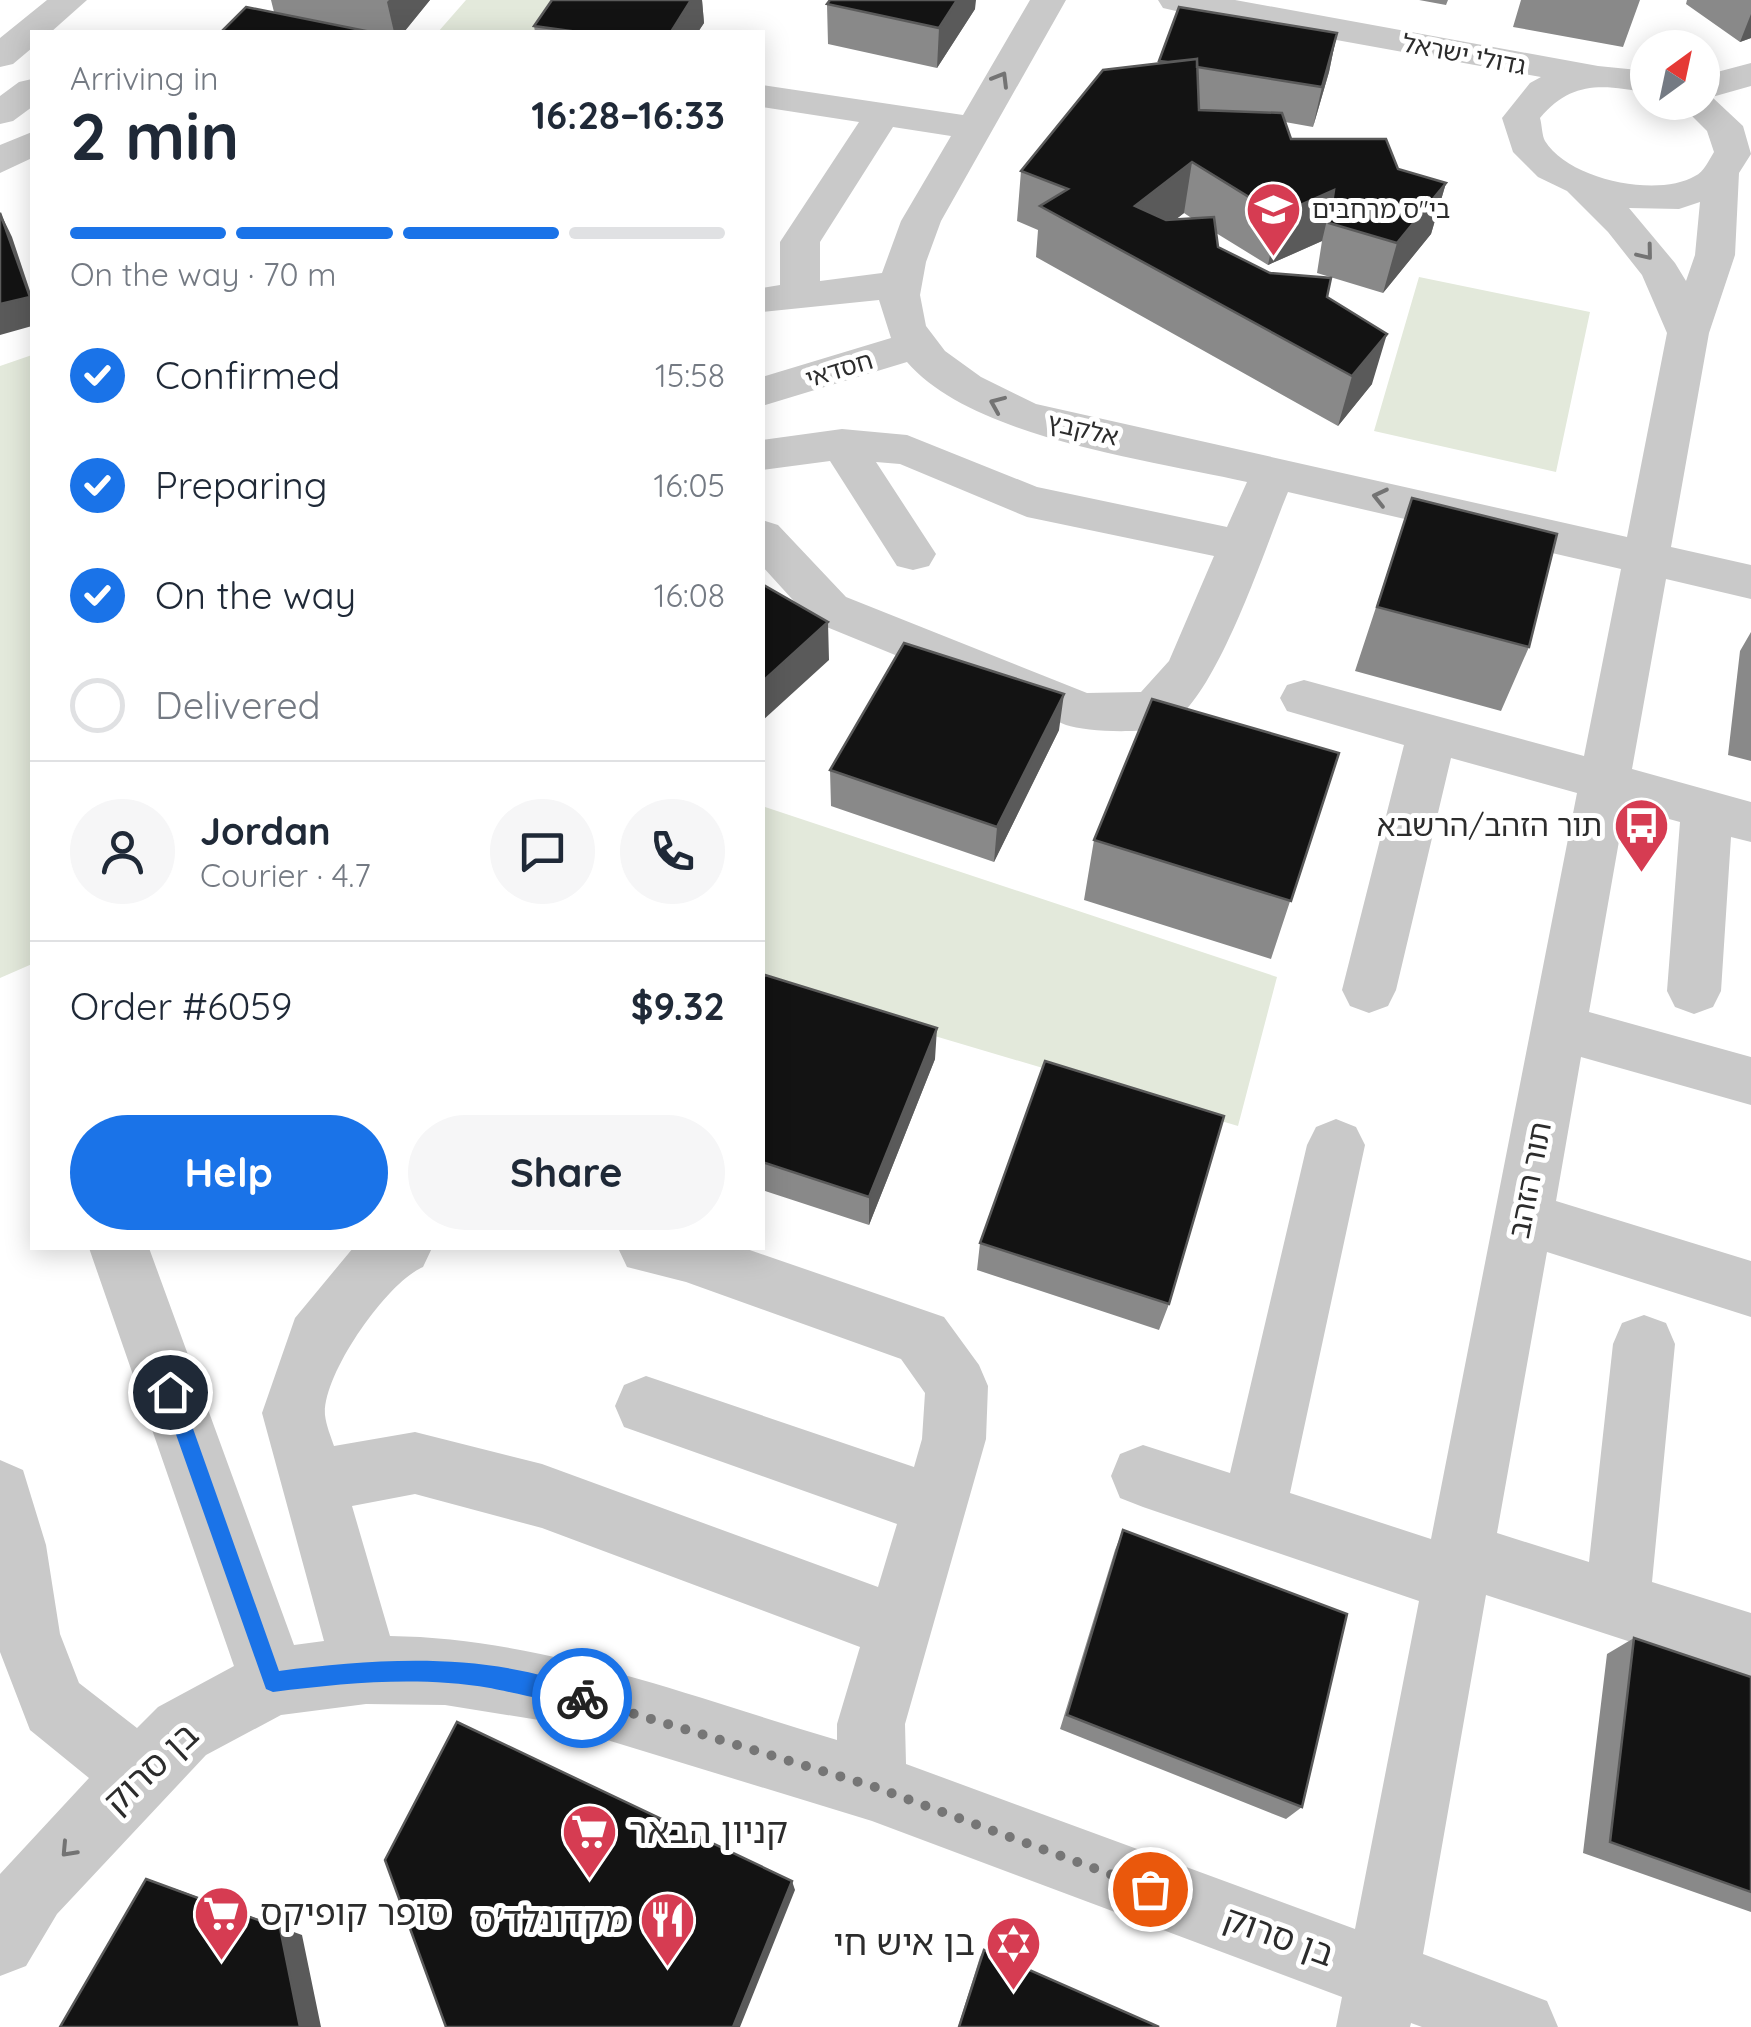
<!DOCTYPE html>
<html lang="en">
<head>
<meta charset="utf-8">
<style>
	:root { --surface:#fff; --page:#f6f6f7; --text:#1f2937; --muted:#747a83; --line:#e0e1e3; --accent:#1a73e8 }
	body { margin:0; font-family:Quicksand,"Noto Sans Hebrew",sans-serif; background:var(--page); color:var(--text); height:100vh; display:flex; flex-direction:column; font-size:38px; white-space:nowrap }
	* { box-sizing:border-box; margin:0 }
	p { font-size:32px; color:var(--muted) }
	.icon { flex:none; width:55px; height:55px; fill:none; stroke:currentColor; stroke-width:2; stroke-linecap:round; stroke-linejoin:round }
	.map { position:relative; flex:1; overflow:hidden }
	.drawer { position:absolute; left:30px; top:30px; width:735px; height:1220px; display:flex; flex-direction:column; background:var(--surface); border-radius:0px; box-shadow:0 5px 25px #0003 }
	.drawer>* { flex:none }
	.needle { width:65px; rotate:33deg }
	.controls { position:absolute; left:1630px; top:30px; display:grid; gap:20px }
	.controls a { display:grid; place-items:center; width:90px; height:90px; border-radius:50%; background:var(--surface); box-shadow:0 5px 25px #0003; font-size:50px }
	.pin { position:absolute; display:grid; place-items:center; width:85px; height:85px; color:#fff; margin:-42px; border:5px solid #fff; border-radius:50%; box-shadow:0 2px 10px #0007 }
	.courier { position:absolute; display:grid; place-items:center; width:100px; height:100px; margin:-50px; border:8px solid #1a73e8; border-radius:50%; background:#fff; color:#222; box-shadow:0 2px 12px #0007 }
	.overview em { font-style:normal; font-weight:800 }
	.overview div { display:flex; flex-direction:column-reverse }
	.overview { display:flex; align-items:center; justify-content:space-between; height:170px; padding:0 40px }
	h1 { font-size:65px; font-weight:800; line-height:75px }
	.bar { display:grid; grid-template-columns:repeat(4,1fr); gap:15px 10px; align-content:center; height:120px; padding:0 40px }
	.bar i { height:12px; border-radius:8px; background:var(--line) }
	.bar .selected { background:var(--accent) }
	.bar p { grid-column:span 4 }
	.line { display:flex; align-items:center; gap:25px; padding:0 40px; border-top:2px solid var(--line) }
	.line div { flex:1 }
	.round { display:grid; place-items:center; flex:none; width:105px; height:105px; border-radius:52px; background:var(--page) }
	ol { padding:0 40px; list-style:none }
	li { display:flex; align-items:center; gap:30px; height:110px }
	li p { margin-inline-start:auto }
	li .icon { padding:10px; border-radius:50%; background:var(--accent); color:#fff; stroke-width:4 }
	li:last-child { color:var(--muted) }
	li i { width:55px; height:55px; border:5px solid var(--line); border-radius:50% }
	.action { display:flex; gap:20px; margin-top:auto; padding:20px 40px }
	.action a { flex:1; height:115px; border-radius:60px; background:var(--accent); color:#fff; font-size:40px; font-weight:800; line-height:115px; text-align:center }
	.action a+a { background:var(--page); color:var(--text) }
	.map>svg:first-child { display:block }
</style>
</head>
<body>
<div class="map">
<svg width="1751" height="2027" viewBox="0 0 1751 2027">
	<rect width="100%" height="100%" fill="#fff"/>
	<path fill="#e3e9db" d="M466,0H570L545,32H438Z
		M1419,277L1590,312L1556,472L1374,431Z
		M32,355V964L0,978V366Z
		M762,806L1277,977L1238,1126L763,985Z"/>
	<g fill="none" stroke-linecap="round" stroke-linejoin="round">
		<path fill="#c9c9c9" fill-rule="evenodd" d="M47,0H87L51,32H32V48L13,64L0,67V38Z
			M1030,0H1066L941,221L926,262L920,295L926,326L945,351L981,377L1036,404L1627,537L1667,333L1642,275L1608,232L1567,191L1538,177L1513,152L1502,118L1530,83L1541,77L1176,11L1163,8L1158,0H1235L1598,66L1648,71V93C1602,84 1571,81 1540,118C1542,125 1542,136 1545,141C1569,180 1658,198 1695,176C1704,172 1709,160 1714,152L1707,131L1678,102H1702V76L1751,63V86L1712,97L1743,126L1751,154L1739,173L1735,255L1709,333L1671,547L1751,565V599L1666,579L1632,769L1751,802V842L1731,837L1721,991L1713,1007L1694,1014L1675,1007L1667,991L1680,822L1625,807L1589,1012L1751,1057V1105L1581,1057L1556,1201L1751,1261V1317L1547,1252L1497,1533L1589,1562L1613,1344L1622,1323L1644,1315L1666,1323L1675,1344L1652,1582L1751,1613V1681L1486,1595L1423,1954L1547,2001L1558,2027H1422L1411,2023L1410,2027H1336L1342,1997L872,1821L545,1721L445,1705L366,1704L281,1715L206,1755L57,1914L26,1966L0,1976V1874L89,1778L30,1730L0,1652V1460L23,1470L46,1545L60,1634L79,1683L137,1728L158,1707L234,1666L89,1248H149L294,1645L324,1641L262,1413L295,1318L353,1248H432L423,1267C387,1282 322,1375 325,1415C326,1425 331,1437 334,1446L415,1432L542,1464L878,1587L897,1524L624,1427L615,1406L624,1385L646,1376L914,1467L922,1439L925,1393L901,1359L686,1282L627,1267L618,1248H744L944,1317L979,1365L988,1386L986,1439L905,1724L906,1764L1355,1929L1419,1601L1143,1507L1120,1498L1111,1476L1120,1454L1143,1445L1230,1473L1307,1145L1316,1127L1336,1119L1356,1127L1365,1145L1290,1493L1431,1539L1577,793L1451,758L1396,990L1388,1006L1369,1013L1350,1006L1342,990L1404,745L1287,711L1280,698L1287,685L1304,680L1584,756L1621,569L1288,492C1265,547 1219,692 1171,723C1153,735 1087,732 1066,725L812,621L762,566V520L778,525L846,597L1087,693L1141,692L1169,661L1214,556L1027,517L900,464L876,462L936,554L929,566L913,570L897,566L830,461L762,470V440L842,429L907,435L1037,487L1227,527L1247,482C1151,460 972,438 907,362L762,406V377L891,338L879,300L762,312V288L780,285V242L859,122L762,107V85L963,115ZM893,127L951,136L901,221L882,273L820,281V242ZM1700,202L1695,255L1686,281L1675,263L1629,208L1679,209ZM415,1494L542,1528L860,1647L837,1724V1740C691,1697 544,1638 390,1636L352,1506Z
			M32,79V107L13,121L0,124V96L19,82Z
			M32,132V158L0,173V145Z"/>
	</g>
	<path fill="#898989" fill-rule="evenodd" d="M271,0H430L404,32H221L274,12Z
		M552,0H702L704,23L698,32H535L534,26Z
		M1419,0H1448L1446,5Z
		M1521,0H1640L1623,47L1513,27Z
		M1687,0H1751V38L1740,42L1686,4Z
		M827,4L975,9L937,68L828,44Z
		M1337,33L1329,72L1313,127L1285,122L1291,139L1446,183L1431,234L1383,293L1317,273L1322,241L1268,265L1216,233L1218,247L1270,273L1327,297L1372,384L1338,426L1036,257L1038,230L1017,221L1021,171L1159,63V61ZM1184,213L1193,219L1175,220Z
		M1412,498L1529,647L1501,711L1355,671Z
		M1751,632V761L1728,755L1740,651Z
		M1059,730L994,862L831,806L830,770Z
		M1339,753L1271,959L1084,900L1094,840Z
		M762,981L935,1059L869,1225L762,1190Z
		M980,1243L1169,1304L1159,1330L977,1270Z
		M1123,1530L1302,1807L1286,1819L1060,1729L1115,1550Z
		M1634,1638L1751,1677V1912L1583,1853L1607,1654Z
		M984,1950L1159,2027H958L980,1957Z"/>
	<path fill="#5a5a5a" d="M389,0H430L404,32H394L387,2Z
		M691,0H702L704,23L698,32H671Z
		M957,0H976L975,9L937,68L939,28Z
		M1751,14V38L1740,42Z
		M1337,33L1329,72L1313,127L1322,87Z
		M1192,162L1184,213L1130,255L1135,206Z
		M1446,183L1431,234L1383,293L1397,243Z
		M1334,190L1322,241L1268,265L1278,215Z
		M0,212L12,237L32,297V326L0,335Z
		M1387,334L1372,384L1338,426L1352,376Z
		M828,622L829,660L762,721V682Z
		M1064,694L1059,730L994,862L997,827Z
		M937,1028L935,1059L869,1225V1197Z
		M792,1881L795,1890L740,2027H733Z
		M173,1888L302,1935L321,2027H300Z"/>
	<path fill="#131313" stroke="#5a5a5a" stroke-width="2.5" d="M552,0H691L671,32H578L534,26Z
		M830,0H957L939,28L827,4Z
		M246,7L366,31L365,32H221Z
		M1179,7L1337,33L1322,87L1197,67V59L1168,62L1159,61Z
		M1197,59L1199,110L1282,113L1291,139H1386L1398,169L1446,183L1397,243L1329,223L1334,190L1278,215L1192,162L1135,206L1166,220L1214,217L1218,247L1270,273L1331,278L1327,297L1387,334L1352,376L1040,206L1068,189L1021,171L1103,70Z
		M0,213L30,297L0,304Z
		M1412,498L1557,534L1529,647L1377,607Z
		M762,584L828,622L762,682Z
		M904,643L1064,694L997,827L830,770Z
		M1152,699L1339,753L1291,901L1094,840Z
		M765,975L937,1028L869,1197L762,1162V981Z
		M1045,1061L1224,1116L1169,1304L980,1243Z
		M1123,1530L1347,1614L1302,1807L1067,1715Z
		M1634,1638L1751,1677V1892L1610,1842Z
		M457,1722L792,1881L733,2027H446L385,1860Z
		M146,1879L280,1928L300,2027H60Z
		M984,1950L1159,2027H959Z"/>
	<defs><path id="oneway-chevron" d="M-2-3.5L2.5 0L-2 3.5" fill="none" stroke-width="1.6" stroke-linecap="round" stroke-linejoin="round" transform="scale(2.5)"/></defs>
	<g stroke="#737373">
		<use href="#oneway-chevron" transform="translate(1001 79) rotate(-59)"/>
		<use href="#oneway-chevron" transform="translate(1646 253) rotate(51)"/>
		<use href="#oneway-chevron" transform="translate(997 404) rotate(-157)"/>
		<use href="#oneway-chevron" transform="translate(1380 497) rotate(-167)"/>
		<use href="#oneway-chevron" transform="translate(68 1850) rotate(133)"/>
	</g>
	<path fill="#1a73e8" d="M170,1384L180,1392L279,1671C381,1658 491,1651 589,1691V1705C580,1709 507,1691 490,1688C416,1676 347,1683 273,1692L266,1689L161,1392Z"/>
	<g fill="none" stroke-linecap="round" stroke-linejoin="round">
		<path stroke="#767676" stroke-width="10" stroke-dasharray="0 18" d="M582,1698L872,1786L1150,1889"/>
	</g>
	<defs>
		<symbol id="school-pin" viewBox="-11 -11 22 30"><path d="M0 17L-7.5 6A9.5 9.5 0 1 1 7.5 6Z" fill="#d63c52" stroke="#fff"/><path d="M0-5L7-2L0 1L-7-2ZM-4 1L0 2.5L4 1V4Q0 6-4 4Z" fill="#fff"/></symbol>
		<symbol id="bus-pin" viewBox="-11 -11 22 30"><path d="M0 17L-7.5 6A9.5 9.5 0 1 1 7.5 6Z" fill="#d63c52" stroke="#fff"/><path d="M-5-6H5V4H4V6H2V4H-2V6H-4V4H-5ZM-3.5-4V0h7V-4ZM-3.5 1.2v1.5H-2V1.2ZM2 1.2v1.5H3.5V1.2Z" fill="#fff"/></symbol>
		<symbol id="supermarket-pin" viewBox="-11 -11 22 30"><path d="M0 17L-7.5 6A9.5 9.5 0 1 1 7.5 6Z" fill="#d63c52" stroke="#fff"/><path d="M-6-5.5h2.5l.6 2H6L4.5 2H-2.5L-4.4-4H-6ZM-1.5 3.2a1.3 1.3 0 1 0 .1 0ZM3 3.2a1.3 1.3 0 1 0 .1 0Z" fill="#fff"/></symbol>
		<symbol id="restaurant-pin" viewBox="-11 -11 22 30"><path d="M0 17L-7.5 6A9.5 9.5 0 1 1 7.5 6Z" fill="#d63c52" stroke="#fff"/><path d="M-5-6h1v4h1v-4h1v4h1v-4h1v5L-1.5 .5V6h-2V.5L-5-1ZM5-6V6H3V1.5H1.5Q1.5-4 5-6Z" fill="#fff"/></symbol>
		<symbol id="synagogue-pin" viewBox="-11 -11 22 30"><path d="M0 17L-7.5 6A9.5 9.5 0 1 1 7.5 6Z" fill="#d63c52" stroke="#fff"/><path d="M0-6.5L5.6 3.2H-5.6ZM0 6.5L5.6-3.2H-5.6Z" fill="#fff"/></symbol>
	</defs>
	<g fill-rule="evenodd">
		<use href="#school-pin" x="1242" y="178" width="63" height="86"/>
		<use href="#bus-pin" x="1610" y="794" width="63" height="86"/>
		<use href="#supermarket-pin" x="558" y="1800" width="63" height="86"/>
		<use href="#supermarket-pin" x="190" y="1882" width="63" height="86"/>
		<use href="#restaurant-pin" x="636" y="1888" width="63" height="86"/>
		<use href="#synagogue-pin" x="982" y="1912" width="63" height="86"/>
	</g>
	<g text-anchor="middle" stroke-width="10" stroke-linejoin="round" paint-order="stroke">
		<g font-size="25" fill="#2c2c2c" stroke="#fff">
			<text transform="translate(1464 54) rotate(11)" y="9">גדולי ישראל</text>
			<text transform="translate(839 369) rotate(-17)" y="9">חסדאי</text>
			<text transform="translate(1083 429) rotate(13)" y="9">אלקבץ</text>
		</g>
		<g font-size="25" fill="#2c2c2c" stroke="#fff" text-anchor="start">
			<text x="1312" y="218">בי"ס מרחבים</text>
		</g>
		<g font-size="30" fill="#2c2c2c" stroke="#fff" text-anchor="end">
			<text x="1602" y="836">תור הזהב/הרשבא</text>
		</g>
		<g font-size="30" fill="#2c2c2c" stroke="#fff">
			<text transform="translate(1530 1180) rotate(-79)" y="10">תור הזהב</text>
		</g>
		<g font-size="35" fill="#2c2c2c" stroke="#fff">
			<text transform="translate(151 1768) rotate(-43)" y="12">בן סרוק</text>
			<text transform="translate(1279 1936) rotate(20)" y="12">בן סרוק</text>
		</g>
		<g font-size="35" fill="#2c2c2c" stroke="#fff" text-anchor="start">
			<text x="629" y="1843">קניון הבאר</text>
			<text x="260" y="1925">סופר קופיקס</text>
			<text x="628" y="1932" text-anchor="end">מקדונלד'ס</text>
			<text x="975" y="1955" text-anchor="end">בן איש חי</text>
		</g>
	</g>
</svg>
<div class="controls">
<a><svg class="needle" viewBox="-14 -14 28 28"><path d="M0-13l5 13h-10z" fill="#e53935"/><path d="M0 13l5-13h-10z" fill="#747a83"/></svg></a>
</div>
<div class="pin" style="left:1150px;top:1889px;background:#ea580c"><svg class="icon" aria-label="bag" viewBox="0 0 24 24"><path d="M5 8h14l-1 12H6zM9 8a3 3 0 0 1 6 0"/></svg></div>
<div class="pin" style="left:170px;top:1392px;background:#1f2937"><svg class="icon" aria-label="home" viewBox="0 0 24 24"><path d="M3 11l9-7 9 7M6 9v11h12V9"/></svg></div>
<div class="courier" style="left:582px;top:1698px"><svg class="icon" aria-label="bike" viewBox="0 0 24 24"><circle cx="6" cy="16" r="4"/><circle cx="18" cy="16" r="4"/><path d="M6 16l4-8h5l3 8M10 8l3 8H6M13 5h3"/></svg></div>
<section class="drawer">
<div class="overview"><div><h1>2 min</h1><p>Arriving in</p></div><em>16:28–16:33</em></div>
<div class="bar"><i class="selected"></i><i class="selected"></i><i class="selected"></i><i></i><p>On the way · 70 m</p></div>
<ol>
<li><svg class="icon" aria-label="check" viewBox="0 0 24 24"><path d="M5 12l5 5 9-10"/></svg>Confirmed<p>15:58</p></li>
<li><svg class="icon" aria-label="check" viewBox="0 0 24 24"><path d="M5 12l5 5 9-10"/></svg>Preparing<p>16:05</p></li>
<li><svg class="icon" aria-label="check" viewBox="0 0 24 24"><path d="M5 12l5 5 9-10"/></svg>On the way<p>16:08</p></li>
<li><i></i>Delivered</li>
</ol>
<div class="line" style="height:180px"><a class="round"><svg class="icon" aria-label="person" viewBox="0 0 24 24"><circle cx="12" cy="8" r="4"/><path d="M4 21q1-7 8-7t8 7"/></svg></a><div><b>Jordan</b><p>Courier · 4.7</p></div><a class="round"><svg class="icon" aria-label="chat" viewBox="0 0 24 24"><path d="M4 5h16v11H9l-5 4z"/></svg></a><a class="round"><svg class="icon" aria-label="phone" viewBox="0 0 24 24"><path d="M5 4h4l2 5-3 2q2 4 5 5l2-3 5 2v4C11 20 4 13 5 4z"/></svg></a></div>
<div class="line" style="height:130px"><div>Order #6059</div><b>$9.32</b></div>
<div class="action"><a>Help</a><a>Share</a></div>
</section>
</div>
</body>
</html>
